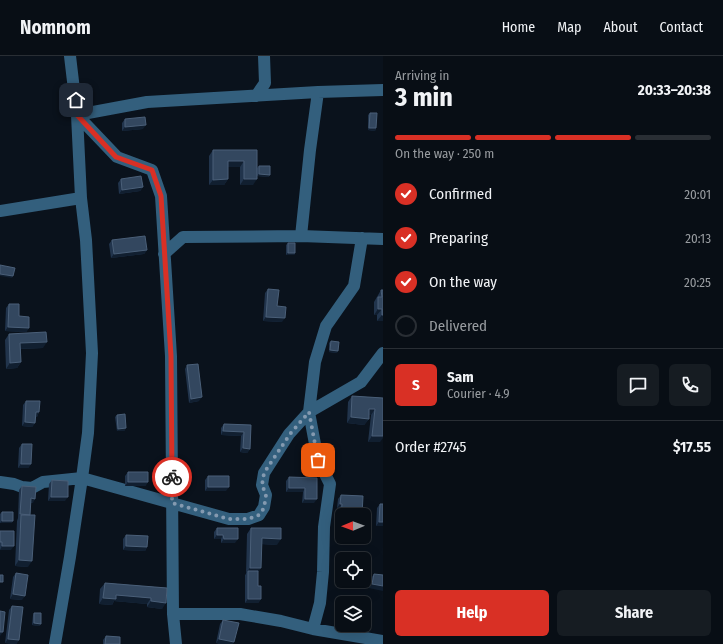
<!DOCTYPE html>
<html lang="en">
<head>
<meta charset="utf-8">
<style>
	:root { --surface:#080e15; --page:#161c22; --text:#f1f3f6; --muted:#989ca0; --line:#292e34; --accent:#d93025 }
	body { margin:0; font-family:"Fira Sans Condensed",sans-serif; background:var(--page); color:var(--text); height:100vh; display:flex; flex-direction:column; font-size:15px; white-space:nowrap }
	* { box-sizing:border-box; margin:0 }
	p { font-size:13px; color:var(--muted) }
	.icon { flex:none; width:22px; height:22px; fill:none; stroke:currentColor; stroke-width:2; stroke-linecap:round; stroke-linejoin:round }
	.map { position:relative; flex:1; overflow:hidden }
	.sheet { display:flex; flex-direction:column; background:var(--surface); width:340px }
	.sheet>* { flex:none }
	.needle { width:26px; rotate:269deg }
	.buttons { position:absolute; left:335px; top:452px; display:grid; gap:8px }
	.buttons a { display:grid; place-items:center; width:36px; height:36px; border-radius:6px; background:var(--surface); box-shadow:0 4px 16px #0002,0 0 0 1px var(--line); font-size:20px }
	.pin { position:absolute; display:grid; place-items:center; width:34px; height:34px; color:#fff; margin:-17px; border-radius:8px; box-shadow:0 2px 6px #0006 }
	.courier { position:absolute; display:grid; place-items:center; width:40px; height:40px; margin:-20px; border:3px solid #d93025; border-radius:50%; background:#fff; color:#222; box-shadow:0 1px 5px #0007 }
	.headline em { font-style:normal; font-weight:700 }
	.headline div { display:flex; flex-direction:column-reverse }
	.headline { display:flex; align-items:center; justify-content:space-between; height:68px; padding:0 12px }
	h1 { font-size:26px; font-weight:700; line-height:30px }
	.bar { display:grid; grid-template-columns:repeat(4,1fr); gap:6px 4px; align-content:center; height:48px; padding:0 12px }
	.bar i { height:5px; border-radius:3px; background:var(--line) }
	.bar .selected { background:var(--accent) }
	.bar p { grid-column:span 4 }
	.line { display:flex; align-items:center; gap:10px; padding:0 12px; border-top:1px solid var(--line) }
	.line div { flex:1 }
	.round { display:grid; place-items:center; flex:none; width:42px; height:42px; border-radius:6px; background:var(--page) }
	ol { padding:0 12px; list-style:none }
	li { display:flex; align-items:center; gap:12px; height:44px }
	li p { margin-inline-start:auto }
	li .icon { padding:4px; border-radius:50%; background:var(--accent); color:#fff; stroke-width:4 }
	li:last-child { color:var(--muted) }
	li i { width:22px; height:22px; border:2px solid var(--line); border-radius:50% }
	.action { display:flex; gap:8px; margin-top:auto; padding:8px 12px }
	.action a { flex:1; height:46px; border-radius:6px; background:var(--accent); color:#fff; font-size:16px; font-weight:700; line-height:46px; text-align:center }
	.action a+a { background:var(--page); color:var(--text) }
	header { display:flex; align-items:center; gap:24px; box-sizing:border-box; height:56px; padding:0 20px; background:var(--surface); border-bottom:1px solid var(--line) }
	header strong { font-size:19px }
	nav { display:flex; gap:22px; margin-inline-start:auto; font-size:14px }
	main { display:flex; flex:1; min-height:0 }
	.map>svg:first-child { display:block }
</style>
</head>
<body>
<header>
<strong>Nomnom</strong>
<nav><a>Home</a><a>Map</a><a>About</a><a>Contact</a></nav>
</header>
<main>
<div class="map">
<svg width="383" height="588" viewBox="0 0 383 588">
	<rect width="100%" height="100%" fill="#0a121c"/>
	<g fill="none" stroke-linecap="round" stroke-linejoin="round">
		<path stroke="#335f7d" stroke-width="12" d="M256,40L265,27L264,0
			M77,59L117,101L152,114L161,140L171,300L173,558L176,588
			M77,59L147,46L318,36L383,34
			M0,155L81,142
			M301,180L310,94L318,36
			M164,198L183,181L301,180L383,183
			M0,426L14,428L22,431L32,432L43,426L82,422L229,463H248L259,459L264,451L266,439L262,429L264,417L289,378L309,356L361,326L383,297
			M173,558H240L281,565L313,573L383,585
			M313,573L320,547L323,516L324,471L330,428L318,404L309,356L315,306L326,270L354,230L362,182
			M55,588L70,501L82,422L88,377L92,297L86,184L81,142L77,59L70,0"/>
	</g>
	<path fill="#21344c" d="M370,57L376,72L375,75L368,74V59Z
		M125,63L143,73L122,75V67Z
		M213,94H257L253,129H240V111H228V123L224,129H209V100Z
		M259,110L270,119L268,121L257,120V112Z
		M121,123L143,131L140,135L119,138L118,127Z
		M112,184L147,194L144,198L111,202L109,188Z
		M288,187L295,197L294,199H286V189Z
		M268,233L277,250L282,266L263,265L265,237Z
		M381,234H383V265H377V259H374V246Z
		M9,248L29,272L26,276L5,275L6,252Z
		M9,278L43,292L21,293V306L17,312L6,313L5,284Z
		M331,285L337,297L329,296V287Z
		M187,309L199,345L189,347L185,313Z
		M352,340L383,342L380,386H368L371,359H369V363L364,369L347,367L348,346Z
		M26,345L39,356L37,361H36L35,367L32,371L22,370L23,349Z
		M117,359L126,372L124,375H117L115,361Z
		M224,368L251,369L250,393L247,397L240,396L241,380L221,379V372Z
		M22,388L31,408L28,412H18L19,392Z
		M128,416L148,426L145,430H125V420Z
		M208,420L226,435H205V424Z
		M289,421L317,422L314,447H302L303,436H286V425Z
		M52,424L65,445H48L49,428Z
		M22,430L33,447H31L30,459L28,511L15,510L17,465L18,462L19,434Z
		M341,439L363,440L342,466H339V452H337L338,443Z
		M380,448H383V470H376L377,452Z
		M2,456L13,465L11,467H0V458Z
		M217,472L235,487H221V483H214V476Z
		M251,472L277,489L262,488L258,516V530L261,543L258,547H245V519L246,518L247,478Z
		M0,475L11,494H0Z
		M126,479L147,491L145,495L123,494V483Z
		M16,517L22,544L10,543L13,521Z
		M374,518L383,519L369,532L371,522Z
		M105,527L167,532L162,553L147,551V548L114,545L112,549L99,548L100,533Z
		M12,550L19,584L16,588L5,587L9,554Z
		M34,557L41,568L39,570L32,569L33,559Z
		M223,564L233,588H221L216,587L220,568Z
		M106,580L120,588H103V584Z"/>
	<path fill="#111f30" d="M146,69L143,73L122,75L125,71Z
		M369,72H376L375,75L368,74Z
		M228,105H244L240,111H224Z
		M259,118L270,119L268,121L257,120Z
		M228,123L224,129H209L213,124Z
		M244,123H257L253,129H240Z
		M143,131L140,135L119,138L122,134Z
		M147,194L144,198L111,202L114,198Z
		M288,197H295L294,199H286Z
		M0,218L13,220L12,222L0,220Z
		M378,253H382L377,259H374Z
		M382,259H383V265H377Z
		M266,261L285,262L282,266L263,265Z
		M8,271L29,272L26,276L5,275Z
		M47,286L43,292L16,293L20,287Z
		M330,294L338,295L337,297L329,296Z
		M21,306L17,312L6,313L10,307Z
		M202,341L199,345L189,347L191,343Z
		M369,353H375L371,359H365Z
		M36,356H39L37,361L33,360Z
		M351,361L369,363L364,369L347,367Z
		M25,366L35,367L32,371L22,370Z
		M126,372L124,375H117L118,373Z
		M223,375L244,376L241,380L221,379Z
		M372,380H383V382L380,386H368Z
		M243,392L250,393L247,397L240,396Z
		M21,408H31L28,412H18Z
		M128,426H148L145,430H125Z
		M208,431H229L226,435H205Z
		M289,432H305L303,436H286Z
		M51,441H68L65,445H48Z
		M31,442L35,443L33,447L28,446Z
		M305,443H317L314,447H302Z
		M340,448H342L339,452H337Z
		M341,462H342V466H339Z
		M2,465H13L11,467H0Z
		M379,466H383V470H376Z
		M217,479H223L221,483H214Z
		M262,482L281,483L277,489L258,488Z
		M224,483H238L235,487H221Z
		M2,490H14L11,494H0Z
		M126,490L147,491L145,495L123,494Z
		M19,504L32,505L28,511L15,510Z
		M250,512H261L257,518L248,515L245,518Z
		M372,528L383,530V535L369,532Z
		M13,538L25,540L22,544L10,543Z
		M116,539L151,542L147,548L114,545L112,549L99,548L103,542Z
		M248,543H261L258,547H245Z
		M151,545L166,547L162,553L147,551Z
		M34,567L41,568L39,570L32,569Z
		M0,576H3L0,580Z
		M8,583L19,584L16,588L5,587Z
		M219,583L234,586L233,588H221L216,587Z"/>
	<path fill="#33475f" stroke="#4a5f78" d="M370,57H377L376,72H369Z
		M145,61L146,69L125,71V63Z
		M213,94H257V123H244V105H228V123L213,124Z
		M259,110H270V119L259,118Z
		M141,120L143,131L122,134L121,123Z
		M145,180L147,194L114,198L112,184Z
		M288,187H295V197H288Z
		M0,209L15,212L13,220L0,218Z
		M268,233L279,234L277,250L286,251L285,262L266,261Z
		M381,234H383V259H382V253H378V241H382Z
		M9,248H19V260L29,261V272L8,271Z
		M46,276L47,286L20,287L21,306L10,307L9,278Z
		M331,285L339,286L338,295L330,294Z
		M198,308L202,341L191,343L187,309Z
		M352,340L383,342V380H372L375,353H369V363L351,361Z
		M26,345H40L39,356H36L35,367L25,366Z
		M125,358L126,372L118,373L117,359Z
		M224,368L251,369L250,393L243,392L244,376L223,375Z
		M22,388H32L31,408H21Z
		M128,416H148V426H128Z
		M208,420H229V431H208Z
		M289,421L317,422V443H305V432H289Z
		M52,424L68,425V441H51Z
		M22,430L36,431L35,443L31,442L30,459L20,458Z
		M341,439L363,440L362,459H342V462H341L342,448H340Z
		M380,448H383V466H379Z
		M2,456H13V465H2Z
		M21,459H35L32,505L19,504Z
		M217,472H238V483H224L223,479H217Z
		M251,472H281V483L262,482L261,512H250Z
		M0,475H14V490H2V486H0Z
		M126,479L148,480L147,491L126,490Z
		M248,515H258V530H261V543H248Z
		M16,517L28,519L25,540L13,538Z
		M374,518L383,519V530L372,528Z
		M0,519H3V526H0Z
		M105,527L167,532L166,547L151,545V542L116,539V543L103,542Z
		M12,550L23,551L19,584L8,583Z
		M0,555L5,556L3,576H0Z
		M34,557H41V568L34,567Z
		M223,564L239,567L234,586L219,583Z
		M106,580L120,581V588H105Z"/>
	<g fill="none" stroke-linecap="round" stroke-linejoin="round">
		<path stroke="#849ab0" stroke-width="4" stroke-dasharray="0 7.2" d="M172,421V447L229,463H248L259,459L264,452L266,439L262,429L264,417L290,378L309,356L318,404"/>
		<path stroke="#d93025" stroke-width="5" d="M76,44L77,59L116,101L152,114L161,140L171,300L172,421"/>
	</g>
</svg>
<div class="buttons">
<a><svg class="needle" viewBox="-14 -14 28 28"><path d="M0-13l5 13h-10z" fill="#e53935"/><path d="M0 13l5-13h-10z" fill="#989ca0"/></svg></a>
<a><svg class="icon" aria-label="locate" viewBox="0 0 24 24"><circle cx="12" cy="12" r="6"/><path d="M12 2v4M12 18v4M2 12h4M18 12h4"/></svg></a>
<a><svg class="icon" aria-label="layers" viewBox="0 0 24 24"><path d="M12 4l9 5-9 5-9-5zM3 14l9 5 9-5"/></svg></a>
</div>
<div class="pin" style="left:318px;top:404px;background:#ea580c"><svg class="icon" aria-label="bag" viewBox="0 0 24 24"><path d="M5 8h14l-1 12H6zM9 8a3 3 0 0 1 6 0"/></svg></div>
<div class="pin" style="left:76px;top:44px;background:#1f2937"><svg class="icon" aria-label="home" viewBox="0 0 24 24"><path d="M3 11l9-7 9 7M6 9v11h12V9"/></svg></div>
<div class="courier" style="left:172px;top:421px"><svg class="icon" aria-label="bike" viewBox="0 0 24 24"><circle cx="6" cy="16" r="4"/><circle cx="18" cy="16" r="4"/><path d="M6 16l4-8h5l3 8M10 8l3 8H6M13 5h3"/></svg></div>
</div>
<section class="sheet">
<div class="headline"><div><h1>3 min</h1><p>Arriving in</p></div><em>20:33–20:38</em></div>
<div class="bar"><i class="selected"></i><i class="selected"></i><i class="selected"></i><i></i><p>On the way · 250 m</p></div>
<ol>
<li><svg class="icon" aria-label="check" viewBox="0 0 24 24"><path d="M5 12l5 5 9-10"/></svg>Confirmed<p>20:01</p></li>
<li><svg class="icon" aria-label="check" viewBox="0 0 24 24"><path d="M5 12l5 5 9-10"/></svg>Preparing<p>20:13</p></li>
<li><svg class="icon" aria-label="check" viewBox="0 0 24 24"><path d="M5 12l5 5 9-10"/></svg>On the way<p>20:25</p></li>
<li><i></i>Delivered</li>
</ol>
<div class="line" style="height:72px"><b class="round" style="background:var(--accent);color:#fff">S</b><div><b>Sam</b><p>Courier · 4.9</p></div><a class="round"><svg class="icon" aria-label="chat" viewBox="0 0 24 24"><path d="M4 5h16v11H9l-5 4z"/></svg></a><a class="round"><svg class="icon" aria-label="phone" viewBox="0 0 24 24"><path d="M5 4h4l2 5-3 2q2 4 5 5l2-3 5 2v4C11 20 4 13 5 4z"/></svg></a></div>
<div class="line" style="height:52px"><div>Order #2745</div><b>$17.55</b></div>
<div class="action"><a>Help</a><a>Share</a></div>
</section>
</main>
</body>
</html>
